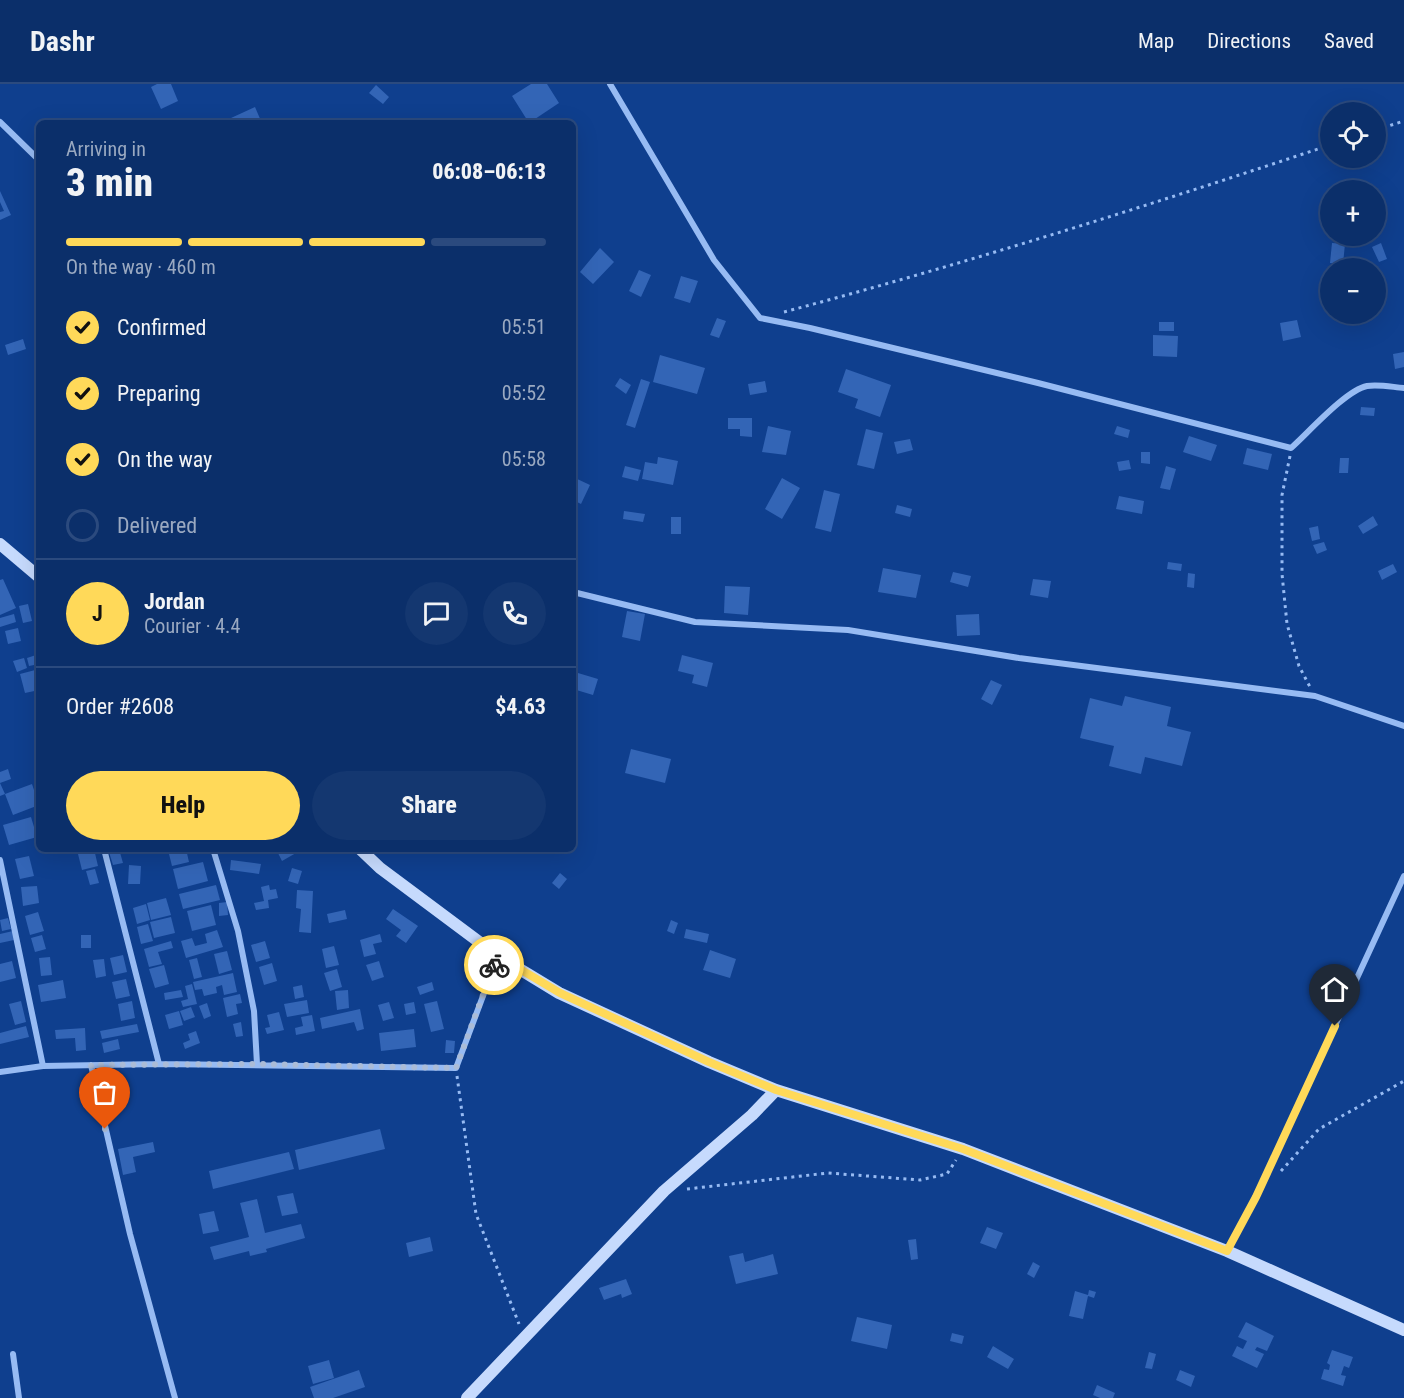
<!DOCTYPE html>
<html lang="en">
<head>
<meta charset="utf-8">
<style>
	:root { --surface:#0b2f6a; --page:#143770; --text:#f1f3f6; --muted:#9aa9c1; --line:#2b4a7e; --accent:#ffd959 }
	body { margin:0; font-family:"Roboto Condensed",sans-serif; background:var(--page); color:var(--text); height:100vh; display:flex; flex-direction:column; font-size:22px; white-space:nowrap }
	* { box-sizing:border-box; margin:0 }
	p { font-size:20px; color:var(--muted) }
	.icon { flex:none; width:33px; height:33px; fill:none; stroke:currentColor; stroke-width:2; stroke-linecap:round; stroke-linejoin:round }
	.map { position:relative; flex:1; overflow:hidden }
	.side { position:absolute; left:36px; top:36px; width:540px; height:732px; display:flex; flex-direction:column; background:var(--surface); border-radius:9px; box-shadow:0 6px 24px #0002,0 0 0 2px var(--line) }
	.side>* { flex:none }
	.controls { position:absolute; left:1320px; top:18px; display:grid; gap:12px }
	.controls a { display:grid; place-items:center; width:66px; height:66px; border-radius:50%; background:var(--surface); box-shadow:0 6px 24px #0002,0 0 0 2px var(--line); font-size:30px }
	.pin { position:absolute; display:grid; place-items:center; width:51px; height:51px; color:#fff; margin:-62px -26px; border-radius:50% 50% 50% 0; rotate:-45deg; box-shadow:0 0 6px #0007 }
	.pin .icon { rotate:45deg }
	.courier { position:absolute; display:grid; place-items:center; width:60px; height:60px; margin:-30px; border:4px solid #ffd959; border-radius:50%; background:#fff; color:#222; box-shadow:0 2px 8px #0007 }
	.headline em { font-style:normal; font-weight:800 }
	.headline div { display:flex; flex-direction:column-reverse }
	.headline { display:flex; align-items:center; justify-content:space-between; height:102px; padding:0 30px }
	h1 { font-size:39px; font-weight:800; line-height:45px }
	.bar { display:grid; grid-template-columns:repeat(4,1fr); gap:9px 6px; align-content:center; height:72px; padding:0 30px }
	.bar i { height:8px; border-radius:4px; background:var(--line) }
	.bar .active { background:var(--accent) }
	.bar p { grid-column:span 4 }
	.line { display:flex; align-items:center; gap:15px; padding:0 30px; border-top:2px solid var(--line) }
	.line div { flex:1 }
	.round { display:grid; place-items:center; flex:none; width:63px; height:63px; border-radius:32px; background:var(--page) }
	ol { padding:0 30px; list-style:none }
	li { display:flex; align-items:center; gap:18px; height:66px }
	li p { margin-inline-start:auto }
	li .icon { padding:6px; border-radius:50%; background:var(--accent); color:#111; stroke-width:4 }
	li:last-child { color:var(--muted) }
	li i { width:33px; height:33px; border:3px solid var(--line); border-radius:50% }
	.cta { display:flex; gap:12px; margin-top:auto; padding:12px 30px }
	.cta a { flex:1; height:69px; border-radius:36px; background:var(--accent); color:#111; font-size:24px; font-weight:800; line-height:69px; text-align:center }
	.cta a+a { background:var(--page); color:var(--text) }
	header { display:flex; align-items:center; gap:36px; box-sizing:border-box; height:84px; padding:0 30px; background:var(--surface); border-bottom:2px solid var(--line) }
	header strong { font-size:28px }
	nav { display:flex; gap:33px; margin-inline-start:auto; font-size:21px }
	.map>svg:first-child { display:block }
</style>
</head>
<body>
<header>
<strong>Dashr</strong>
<nav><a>Map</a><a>Directions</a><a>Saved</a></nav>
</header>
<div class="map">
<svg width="1404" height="1314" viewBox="0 0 1404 1314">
	<rect width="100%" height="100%" fill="#0f3f8e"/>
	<path fill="#3365b6" d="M157,0H171L178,17L161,25L151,3Z
		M531,0H547L559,19L529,39L512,12Z
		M376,1L389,13L383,20L369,9Z
		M255,23L261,37L234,39L231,34Z
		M0,107L11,131L0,136V128L4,127L0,118Z
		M1332,159L1345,160L1343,180L1330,179Z
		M1381,159L1387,175L1379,178L1372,163Z
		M600,164L614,178L593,200L580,188Z
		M639,186L651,191L641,213L629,207Z
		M681,192L698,197L690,219L674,214Z
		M717,234L726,237L719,254L710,251Z
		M1297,236L1301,253L1283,257L1280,239Z
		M1159,238H1174V247H1159Z
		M1153,251L1178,252L1177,273L1153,272Z
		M23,255L26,265L8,271L5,261Z
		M1404,268V283L1395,285L1393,270Z
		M660,271L705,284L697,310L653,298Z
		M846,285L891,301L880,333L855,324L858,315L838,308Z
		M620,294L631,301L626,310L615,302Z
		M641,295L650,298L635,344L626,341Z
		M765,297L767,308L750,311L748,300Z
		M1361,323L1375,324L1374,332L1360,331Z
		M728,334H752V353L740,352V345H728Z
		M768,342L791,347L786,371L762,368Z
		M1117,342L1130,346L1128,354L1114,350Z
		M866,345L883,349L874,385L857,381Z
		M1189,352L1217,361L1211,377L1183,368Z
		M910,355L913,366L897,370L894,358Z
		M1247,364L1272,370L1268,386L1243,380Z
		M1141,368H1150V380L1141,379Z
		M658,373L678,377L673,401L642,395L645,378L657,380Z
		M1340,374H1349L1348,389H1339Z
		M1129,376L1131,385L1119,387L1117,378Z
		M625,382L641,386L638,397L622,393Z
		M1166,382L1176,385L1170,406L1160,404Z
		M573,393L590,401L581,420L573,416Z
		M782,394L800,404L782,435L765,425Z
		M824,406L840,410L831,448L815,444Z
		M1119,412L1144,417L1142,430L1116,425Z
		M897,421L912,425L910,433L895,429Z
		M624,427L645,430L643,438L623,435Z
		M1373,432L1378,441L1363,450L1358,442Z
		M671,433H681V450H671Z
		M1318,442L1320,455L1312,457L1309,444Z
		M1324,458L1327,466L1317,470L1313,461Z
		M1168,478L1182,480L1181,487L1167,485Z
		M1393,480L1397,488L1382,496L1378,487Z
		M883,484L921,491L916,514L878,508Z
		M953,488L971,492L968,503L950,498Z
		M1188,489L1195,490L1194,504L1187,503Z
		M3,495L16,524L0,531V496Z
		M1033,495L1051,497L1048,514L1030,511Z
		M725,502L750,503L748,531L724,529Z
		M28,520L32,537L23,539L19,522Z
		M627,527L645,530L640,557L622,553Z
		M14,530L16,538L0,543V534Z
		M979,530L980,551L957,552L956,531Z
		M18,544L21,557L8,560L5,547Z
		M39,570V580L29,582L27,574Z
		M682,571L713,579L707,603L692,599L694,591L678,587Z
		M24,574L27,584L17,588L13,577Z
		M39,585V606L25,609L20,590Z
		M578,589L598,595L593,611L573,605Z
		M991,596L1002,601L992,621L981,615Z
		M1125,612L1171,623L1167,642L1191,648L1182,682L1145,673L1141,690L1109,682L1114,662L1080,654L1090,614L1122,622Z
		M631,665L671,675L665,699L625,689Z
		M8,685L11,695L0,699L5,710L0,712V688Z
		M32,700L39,721L13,731L5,710Z
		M31,733L37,753L9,761L3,741Z
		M81,765H94L98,782L82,786L77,766Z
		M108,765H119L123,779L113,781Z
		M186,765L189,778L172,782L168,766Z
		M280,765H303L282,777L277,767Z
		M29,772L34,792L20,795L15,775Z
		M231,776L261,780L259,790L230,786Z
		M203,778L208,797L178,805L173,785Z
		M129,781L141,782L140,800H128Z
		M292,784L302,787L298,800L288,797Z
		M95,785L99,799L90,801L86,787Z
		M560,789L567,795L559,805L552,799Z
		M216,801L220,816L183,825L179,810Z
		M269,801L270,806L276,805L278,814L268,816L269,824L256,826L254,819L264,817L261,803Z
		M37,802L39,819L23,822L21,803Z
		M297,806L313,807L311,849L299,848L301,825L296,824Z
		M166,814L171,831L151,836L147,819Z
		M227,818L228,831L219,832V819Z
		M146,820L150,836L137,840L133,824Z
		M211,821L216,841L192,847L187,827Z
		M393,825L418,842L406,859L396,852L401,846L386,835Z
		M345,826L347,835L329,839L327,830Z
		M38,828L44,847L30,851L25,832Z
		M171,833L175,849L154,854L150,838Z
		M8,834L11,845L2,847L0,836Z
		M671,836L678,839L674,850L667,847Z
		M148,840L153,857L141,860L137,843Z
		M686,845L709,850L707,859L684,854Z
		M217,846L223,863L186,874L181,857L192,854L195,862L207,859L205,850Z
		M13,847L14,856L0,859V850Z
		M380,850L382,858L373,860L376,870L364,873L360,856Z
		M42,851L46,865L35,868L31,854Z
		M81,851H91V864H81Z
		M171,857L173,864L158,868L162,880L149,883L144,865Z
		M265,857L270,874L256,878L251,861Z
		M334,862L339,881L326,884L322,865Z
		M710,866L736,875L730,894L703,886Z
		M227,867L232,886L219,890L214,870Z
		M123,871L127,888L114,891L110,874Z
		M50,873L52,891L41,892L39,874Z
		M197,874L202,893L194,895L189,876Z
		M104,875L106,892L96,894L93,876Z
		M12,877L16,894L0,898V880Z
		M379,877L384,893L372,897L366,881Z
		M272,879L277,897L264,901L259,883Z
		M164,881L169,900L155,904L149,885Z
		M337,885L342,903L330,907L324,889Z
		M233,889L237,908L224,911L222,901L216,903L217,909L204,912L202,905L195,906L193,898Z
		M126,895L130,912L116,915L112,898Z
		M63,896L66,914L41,918L38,901Z
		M432,898L434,906L420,911L417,903Z
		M192,900L197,920L183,923L181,917L188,915L185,902Z
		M302,901L304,913L295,915L293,903Z
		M181,906L183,913L165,916L164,909Z
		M348,906L349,924L337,926L335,907Z
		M240,910L242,919L236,920L238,930L227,933L223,914Z
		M307,916L309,929L287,933L284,920Z
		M21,917L26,938L15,941L9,920Z
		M132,917L135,934L121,937L118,920Z
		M437,917L444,945L431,948L424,920Z
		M389,918L394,934L383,937L378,921Z
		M414,918L416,929L406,931L404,920Z
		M207,919L211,932L204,935L199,922Z
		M191,923L195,933L184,937L180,927Z
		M360,925L364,945L357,947L354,938L322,945L320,934Z
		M179,927L183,941L169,945L165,931Z
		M279,928L284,946L267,950L265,944L270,943L267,931Z
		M312,931L315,947L296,951L295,944L303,942L301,933Z
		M241,938L243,952L236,953L233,940Z
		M137,940L139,948L102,955L100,947Z
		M26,942L29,953L0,960V949Z
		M85,944L86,966L76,967L75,954L56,955L55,946Z
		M414,945L416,963L381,967L379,949Z
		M196,947L200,959L185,965L183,959L190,956L188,950Z
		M118,955L120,965L104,969L102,959Z
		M446,956L455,957L454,969H445Z
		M380,1045L385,1065L299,1086L295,1066Z
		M153,1058L155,1068L133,1073L136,1088L123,1091L118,1065Z
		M289,1068L294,1085L213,1105L209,1087Z
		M293,1109L298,1129L282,1132L277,1112Z
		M257,1115L265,1149L301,1140L305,1154L266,1165L267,1168L250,1172L249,1167L214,1176L210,1163L249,1153L240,1119Z
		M214,1127L219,1147L203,1150L199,1130Z
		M987,1143L1003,1149L996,1165L980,1159Z
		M430,1153L433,1167L409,1173L406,1159Z
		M916,1155L918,1175L911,1176L908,1156Z
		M743,1169L745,1178L773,1170L778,1190L736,1200L729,1172Z
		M1033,1178L1040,1182L1034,1194L1027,1190Z
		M626,1195L632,1210L622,1214L621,1210L604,1216L599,1204Z
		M1089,1206L1096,1208L1094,1214L1088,1212L1083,1235L1069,1232L1075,1207L1088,1211Z
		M857,1233L892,1241L887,1265L851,1257Z
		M1246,1238L1274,1252L1267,1267L1257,1263L1255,1266L1264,1270L1257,1284L1232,1272L1237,1262L1243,1265L1247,1257L1238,1253Z
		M952,1249L964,1252L962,1260L950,1257Z
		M993,1262L1014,1275L1008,1285L987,1273Z
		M1332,1266L1353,1273L1349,1284L1344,1282L1341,1291L1346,1292L1343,1302L1321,1295L1324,1285L1329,1286L1330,1281L1327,1279Z
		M1149,1268L1156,1270L1152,1285L1145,1284Z
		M329,1276L334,1294L313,1300L308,1282Z
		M359,1286L365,1303L333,1314H314L310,1303Z
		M1180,1286L1195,1292L1191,1303L1176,1296Z
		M1097,1301L1115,1309L1113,1314H1100L1093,1311Z"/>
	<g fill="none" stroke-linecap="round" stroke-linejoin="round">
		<path stroke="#97bbf3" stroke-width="3" stroke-dasharray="3 4.5" stroke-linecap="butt" d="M1376,46L1404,37
			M784,228C968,179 1150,121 1330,61
			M1290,372L1282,411V490L1287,540L1299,582L1310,603
			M457,992L476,1130L519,1240
			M1281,1087L1319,1045L1404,997
			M687,1105L828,1089L920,1096L947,1090L956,1076"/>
		<path stroke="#97bbf3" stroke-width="6" d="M610,0L714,176L760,234L810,244L1038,299L1291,364C1308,349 1346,306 1367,302C1378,300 1392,303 1404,304
			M0,38L39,76
			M573,508L695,538L848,546L1019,574L1315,612L1404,642
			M104,765L159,980
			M213,765L238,847L254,927L257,980
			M0,776L43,982
			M91,981L130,1150L175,1314
			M0,988L43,982L159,980L456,984L498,872
			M1227,1167L1256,1113L1404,792
			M13,1270L19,1314"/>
		<path stroke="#c6dafd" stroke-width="12" d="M0,460L39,493
			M360,765L380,784L498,872L559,909L709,978L776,1006L963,1065L1227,1167L1404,1246
			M467,1314L664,1107L752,1031L776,1006"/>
	</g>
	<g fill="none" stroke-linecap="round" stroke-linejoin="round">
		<path stroke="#abbcd7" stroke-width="6" stroke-dasharray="0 10.8" d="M105,1045L91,981L257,980L456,984L494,881"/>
		<path stroke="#ffd959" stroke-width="8" d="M494,881L498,872L560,909L709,978L776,1006L963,1065L1227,1167L1256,1113L1335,942"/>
	</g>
</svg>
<div class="controls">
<a><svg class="icon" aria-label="locate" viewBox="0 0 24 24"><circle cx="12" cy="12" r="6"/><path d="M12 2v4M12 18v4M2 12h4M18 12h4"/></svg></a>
<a>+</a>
<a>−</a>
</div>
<div class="pin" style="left:105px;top:1045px;background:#ea580c"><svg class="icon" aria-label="bag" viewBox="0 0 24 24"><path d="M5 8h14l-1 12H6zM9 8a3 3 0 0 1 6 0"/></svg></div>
<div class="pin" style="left:1335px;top:942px;background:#1f2937"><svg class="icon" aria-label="home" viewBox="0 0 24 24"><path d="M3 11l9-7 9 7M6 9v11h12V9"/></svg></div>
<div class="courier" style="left:494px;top:881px"><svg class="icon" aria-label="bike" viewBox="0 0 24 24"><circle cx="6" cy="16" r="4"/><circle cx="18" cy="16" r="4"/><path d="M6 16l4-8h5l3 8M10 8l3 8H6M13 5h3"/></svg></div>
<section class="side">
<div class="headline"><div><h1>3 min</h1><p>Arriving in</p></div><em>06:08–06:13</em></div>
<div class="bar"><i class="active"></i><i class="active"></i><i class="active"></i><i></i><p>On the way · 460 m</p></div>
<ol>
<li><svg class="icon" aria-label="check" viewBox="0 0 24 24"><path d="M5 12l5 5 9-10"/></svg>Confirmed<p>05:51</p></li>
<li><svg class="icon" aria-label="check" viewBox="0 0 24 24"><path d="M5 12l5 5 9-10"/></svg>Preparing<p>05:52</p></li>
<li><svg class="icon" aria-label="check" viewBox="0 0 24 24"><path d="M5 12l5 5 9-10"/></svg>On the way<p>05:58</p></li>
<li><i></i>Delivered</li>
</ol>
<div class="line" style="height:108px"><b class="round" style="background:var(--accent);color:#111">J</b><div><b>Jordan</b><p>Courier · 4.4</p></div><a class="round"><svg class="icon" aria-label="chat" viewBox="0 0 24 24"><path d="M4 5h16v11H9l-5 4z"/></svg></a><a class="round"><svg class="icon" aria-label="phone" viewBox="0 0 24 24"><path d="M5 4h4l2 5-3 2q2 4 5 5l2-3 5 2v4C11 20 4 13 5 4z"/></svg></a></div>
<div class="line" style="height:78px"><div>Order #2608</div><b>$4.63</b></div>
<div class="cta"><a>Help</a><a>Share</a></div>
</section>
</div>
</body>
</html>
